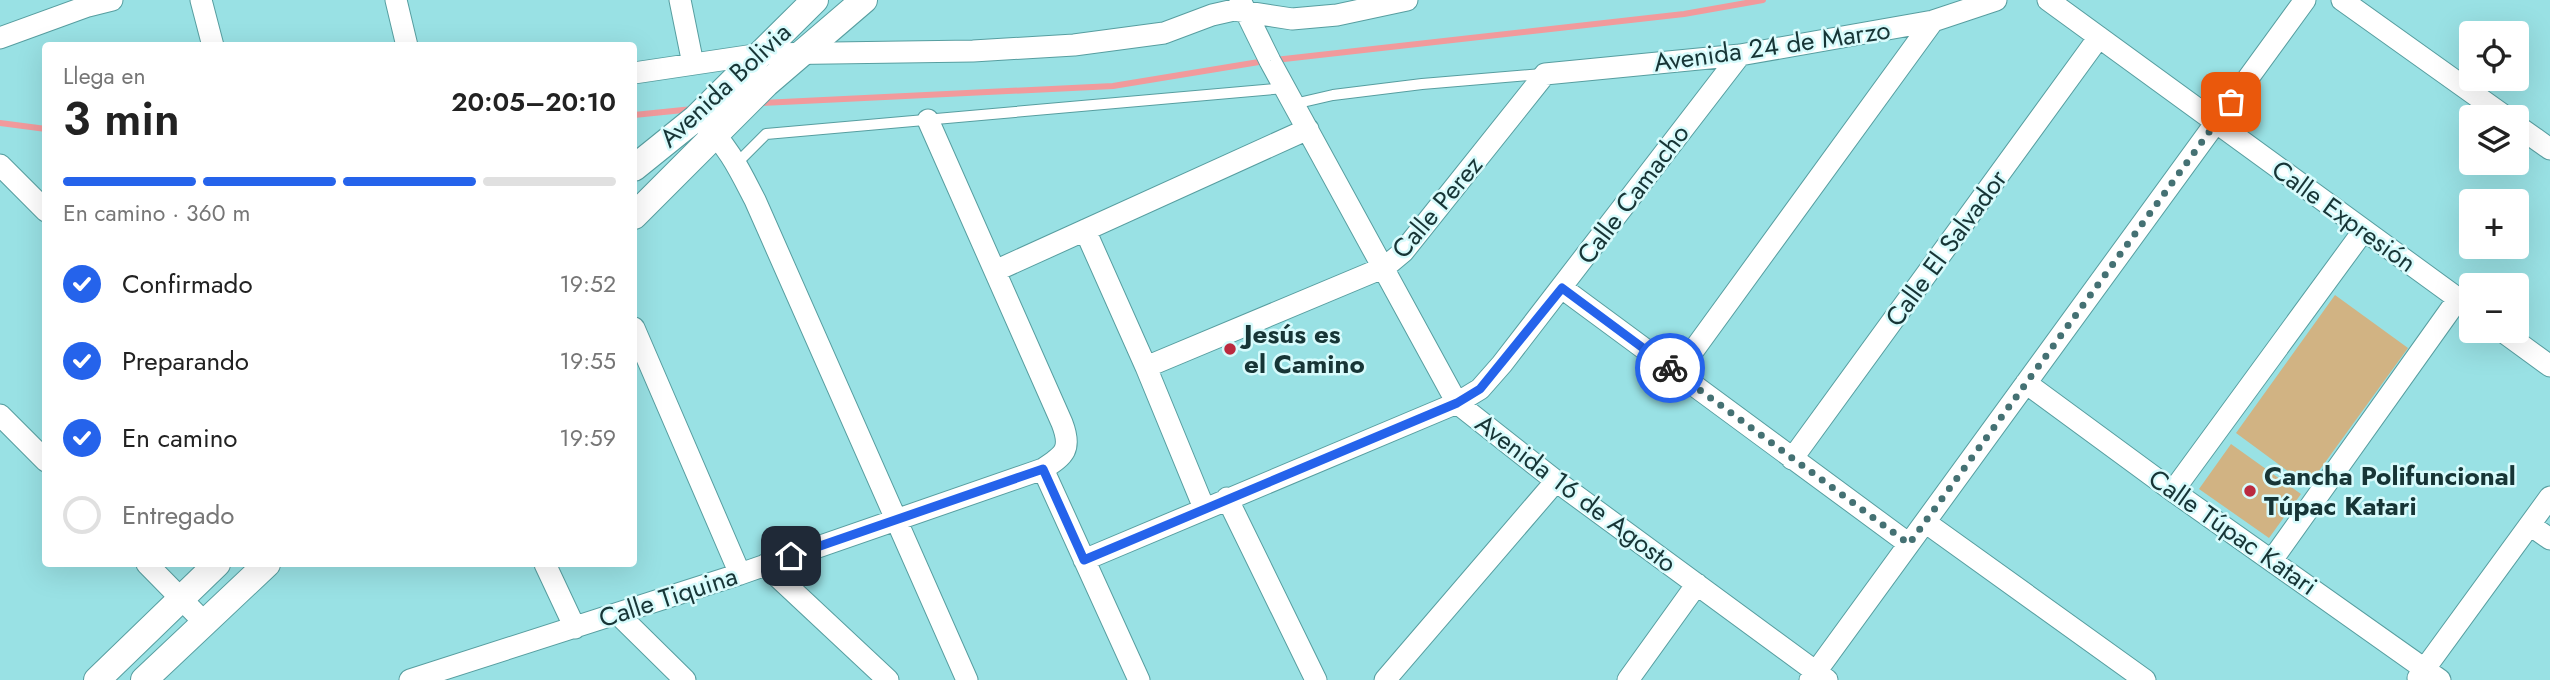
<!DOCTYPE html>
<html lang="es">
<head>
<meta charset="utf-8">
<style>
	:root { --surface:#fff; --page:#f2f2f2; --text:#222; --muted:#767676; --line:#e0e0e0; --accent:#2563eb }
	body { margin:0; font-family:Jost,sans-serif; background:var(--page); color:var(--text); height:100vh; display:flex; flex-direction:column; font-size:26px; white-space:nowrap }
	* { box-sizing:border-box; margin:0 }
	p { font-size:23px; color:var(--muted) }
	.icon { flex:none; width:38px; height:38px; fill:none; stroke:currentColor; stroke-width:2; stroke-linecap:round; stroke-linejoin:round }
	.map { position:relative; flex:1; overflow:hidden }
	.panel { position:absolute; left:42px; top:42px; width:595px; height:525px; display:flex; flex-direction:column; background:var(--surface); border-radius:7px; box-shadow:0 7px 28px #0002 }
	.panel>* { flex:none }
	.controls { position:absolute; left:2459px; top:21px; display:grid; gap:14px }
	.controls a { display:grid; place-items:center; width:70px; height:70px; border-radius:7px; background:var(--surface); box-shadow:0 7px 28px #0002; font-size:35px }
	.pin { position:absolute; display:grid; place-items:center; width:60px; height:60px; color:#fff; margin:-30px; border-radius:14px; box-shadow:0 4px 10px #0006 }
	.courier { position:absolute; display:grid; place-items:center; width:70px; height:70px; margin:-35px; border:5px solid #2563eb; border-radius:50%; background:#fff; color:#222; box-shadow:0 2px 9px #0007 }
	.summary em { font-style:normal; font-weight:600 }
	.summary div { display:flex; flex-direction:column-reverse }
	.summary { display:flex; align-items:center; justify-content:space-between; height:119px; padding:0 21px }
	h1 { font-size:46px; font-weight:600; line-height:52px }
	.bar { display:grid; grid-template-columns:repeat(4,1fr); gap:10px 7px; align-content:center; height:84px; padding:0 21px }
	.bar i { height:9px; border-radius:5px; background:var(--line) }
	.bar .selected { background:var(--accent) }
	.bar p { grid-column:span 4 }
	ol { padding:0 21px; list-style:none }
	li { display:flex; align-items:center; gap:21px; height:77px }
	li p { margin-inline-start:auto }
	li .icon { padding:7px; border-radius:50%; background:var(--accent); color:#fff; stroke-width:4 }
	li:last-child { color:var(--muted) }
	li i { width:38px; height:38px; border:4px solid var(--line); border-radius:50% }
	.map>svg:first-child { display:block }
</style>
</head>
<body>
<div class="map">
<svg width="2550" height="680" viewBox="0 0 2550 680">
	<rect width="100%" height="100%" fill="#99e1e4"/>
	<path fill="#d1b383" d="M2335,295L2408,348L2308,486L2236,433Z
		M2231,444L2301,494L2269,538L2199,489Z"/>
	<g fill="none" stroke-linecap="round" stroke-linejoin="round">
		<path stroke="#f19a9c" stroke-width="6" d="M1275,60L1684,14L1763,0
			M760,103L1113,86L1265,61
			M634,115L693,109
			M0,123L46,129"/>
		<defs>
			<path id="service" d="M1294,104L1333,95L1422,84L1542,74
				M736,164L766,134L1285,88"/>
			<path id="minor" d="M87,0L88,6L112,0
				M201,0L213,46
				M396,0L407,46
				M680,0L693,64
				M1240,0L1270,61L1457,403L1556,481L1827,680
				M2048,0L2471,308
				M2342,0L2506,117
				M0,38L88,6
				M634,73L761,54L973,51L1074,45L1164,33L1212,15L1234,10L1292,19L1337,15L1407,0
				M703,124C728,144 741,173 755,200L967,680
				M2516,125L2550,149
				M0,165L46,211
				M1085,230L1146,367L1204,508
				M995,271L1308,129
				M1562,288L1909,544
				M634,328L740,574
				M2502,331L2550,366
				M1146,367L1385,267L1403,252L1545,74L1740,55L1933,21L1996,0
				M1677,373L1933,21
				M2026,383L2173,491L2440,680
				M0,415L46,461
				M1792,459L2099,37
				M1043,469L1139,680
				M2173,491L2364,230
				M1227,498L1316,680
				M1925,522L2145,680
				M2530,525L2550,539
				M1084,560L1457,403L1480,389L1502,364L1740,55
				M2272,560L2458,299
				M147,564L204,622
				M545,564L575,628
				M765,565L888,680
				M618,614L685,680
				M2418,678L2550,497
				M410,680L740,574L1043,469C1065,455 1072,449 1062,423L928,120
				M1385,680L1556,481
				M1628,680L1697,584
				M1810,680L2305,0"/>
			<path id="tertiary" d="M634,168L696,118L815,0
				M634,216L766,84L864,0
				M97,680L217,564
				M144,680L267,564"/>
		</defs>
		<use href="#service" stroke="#579ea0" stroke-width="12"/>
		<use href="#minor" stroke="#579ea0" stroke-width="23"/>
		<use href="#tertiary" stroke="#579ea0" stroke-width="28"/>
		<use href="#service" stroke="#fff" stroke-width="10"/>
		<use href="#minor" stroke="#fff" stroke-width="21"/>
		<use href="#tertiary" stroke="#fff" stroke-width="26"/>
	</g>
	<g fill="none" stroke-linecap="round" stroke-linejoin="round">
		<path stroke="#447173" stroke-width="7" stroke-dasharray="0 12.6" d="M1670,368L1909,544L2231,102"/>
		<path stroke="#2563eb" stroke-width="9" d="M791,556L1043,469L1084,560L1457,403L1480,389L1562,288L1670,368"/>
	</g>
	<g fill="#bb2a3f" stroke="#d8fbfc" stroke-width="2.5">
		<circle cx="1230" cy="349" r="7"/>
		<circle cx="2250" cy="491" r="7"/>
	</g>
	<g text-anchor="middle" stroke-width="5" stroke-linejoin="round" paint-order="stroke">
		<g font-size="26" fill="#173536" stroke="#d8fbfc">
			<text transform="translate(1772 46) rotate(-8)" y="9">Avenida 24 de Marzo</text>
			<text transform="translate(725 85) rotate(-43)" y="9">Avenida Bolivia</text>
			<text transform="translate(1633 194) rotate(-53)" y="9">Calle Camacho</text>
			<text transform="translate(1437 207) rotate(-50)" y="9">Calle Perez</text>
			<text transform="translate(2344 216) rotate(36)" y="9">Calle Expresión</text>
			<text transform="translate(1946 248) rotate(-54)" y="9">Calle El Salvador</text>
			<text transform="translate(1576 493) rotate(37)" y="9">Avenida 16 de Agosto</text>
			<text transform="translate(2233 532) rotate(35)" y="9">Calle Túpac Katari</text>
			<text transform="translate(668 597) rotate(-18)" y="9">Calle Tiquina</text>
		</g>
		<g font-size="26" font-weight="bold" fill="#173536" stroke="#d8fbfc" text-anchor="start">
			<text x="1244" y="343">Jesús es<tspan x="1244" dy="30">el Camino</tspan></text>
			<text x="2264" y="485">Cancha Polifuncional<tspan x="2264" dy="30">Túpac Katari</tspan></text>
		</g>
	</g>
</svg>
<div class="controls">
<a><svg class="icon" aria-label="locate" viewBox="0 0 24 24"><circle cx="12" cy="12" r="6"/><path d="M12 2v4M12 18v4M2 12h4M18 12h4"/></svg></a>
<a><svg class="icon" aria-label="layers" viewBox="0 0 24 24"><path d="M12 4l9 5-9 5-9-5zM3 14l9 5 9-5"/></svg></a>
<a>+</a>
<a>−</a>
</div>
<div class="pin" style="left:2231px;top:102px;background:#ea580c"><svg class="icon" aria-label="bag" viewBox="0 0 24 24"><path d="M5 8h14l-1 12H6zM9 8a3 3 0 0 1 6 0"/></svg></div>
<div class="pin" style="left:791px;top:556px;background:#1f2937"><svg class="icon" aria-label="home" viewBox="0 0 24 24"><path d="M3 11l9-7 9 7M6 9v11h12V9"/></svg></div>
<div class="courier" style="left:1670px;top:368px"><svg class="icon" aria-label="bike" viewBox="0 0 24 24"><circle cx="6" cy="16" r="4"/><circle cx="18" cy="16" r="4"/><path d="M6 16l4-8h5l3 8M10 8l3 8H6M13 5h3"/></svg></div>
<section class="panel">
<div class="summary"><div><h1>3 min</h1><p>Llega en</p></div><em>20:05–20:10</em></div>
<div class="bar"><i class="selected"></i><i class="selected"></i><i class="selected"></i><i></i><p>En camino · 360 m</p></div>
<ol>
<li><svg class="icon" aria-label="check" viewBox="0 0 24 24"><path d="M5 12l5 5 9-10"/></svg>Confirmado<p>19:52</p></li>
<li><svg class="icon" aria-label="check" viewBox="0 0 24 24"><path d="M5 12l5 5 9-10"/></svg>Preparando<p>19:55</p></li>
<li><svg class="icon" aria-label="check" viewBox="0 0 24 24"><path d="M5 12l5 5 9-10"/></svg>En camino<p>19:59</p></li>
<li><i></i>Entregado</li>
</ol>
</section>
</div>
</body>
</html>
